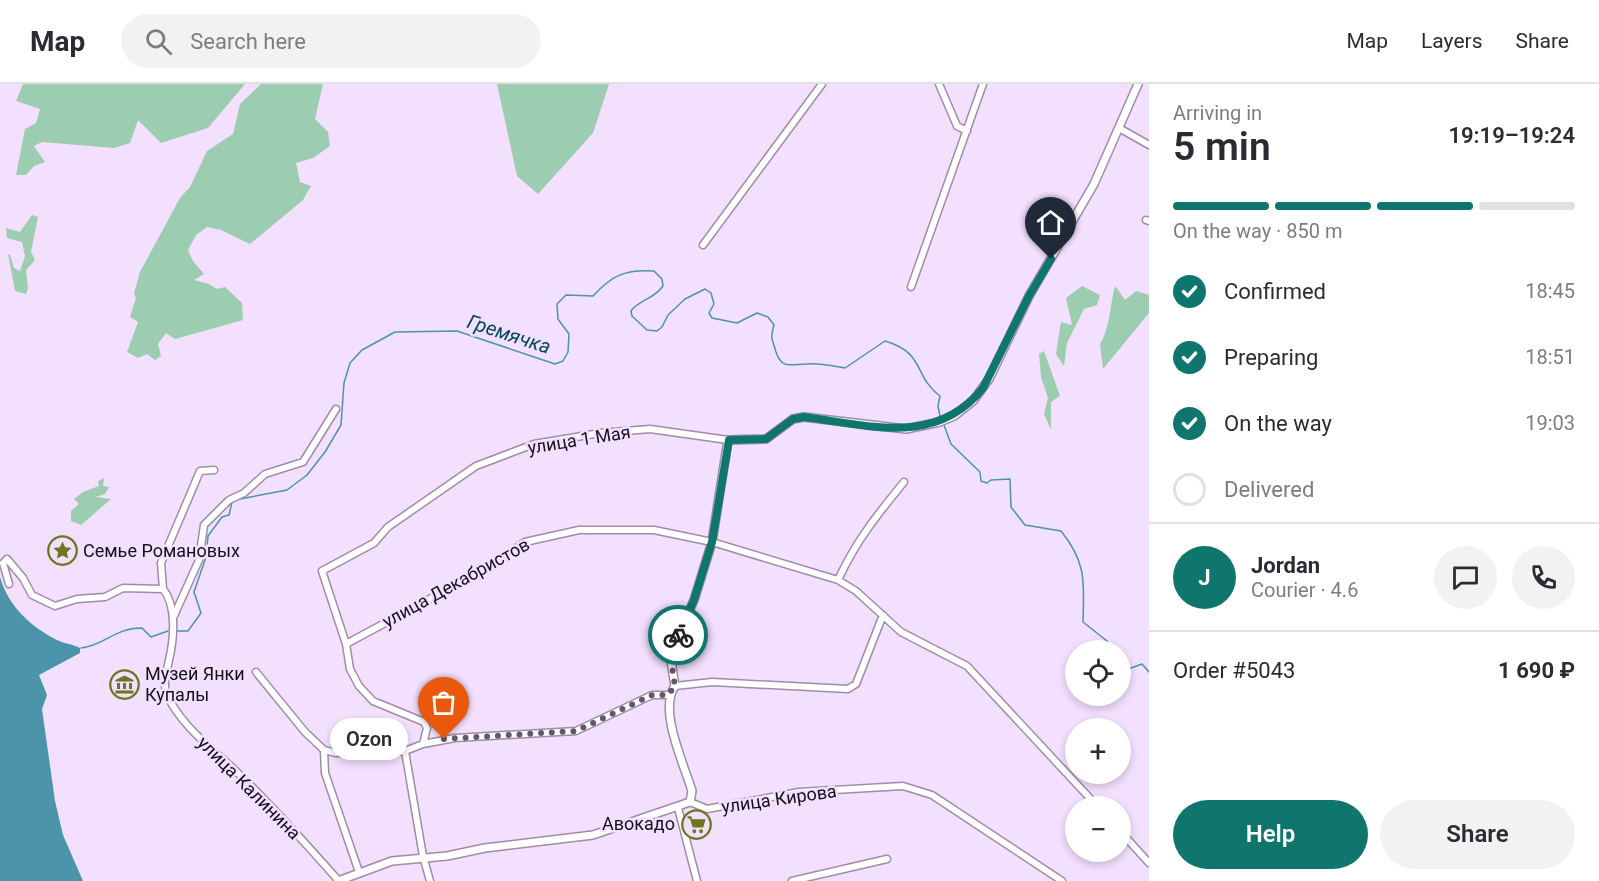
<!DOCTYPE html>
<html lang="en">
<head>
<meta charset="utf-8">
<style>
	:root { --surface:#fff; --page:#f2f2f3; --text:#2b2b33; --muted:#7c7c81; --line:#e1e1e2; --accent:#0f766e }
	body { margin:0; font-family:Roboto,sans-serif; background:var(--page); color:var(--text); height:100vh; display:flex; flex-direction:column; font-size:22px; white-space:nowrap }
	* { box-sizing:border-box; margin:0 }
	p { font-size:20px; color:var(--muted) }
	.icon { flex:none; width:33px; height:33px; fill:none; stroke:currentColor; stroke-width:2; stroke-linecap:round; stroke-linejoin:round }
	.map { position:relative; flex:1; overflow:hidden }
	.details { display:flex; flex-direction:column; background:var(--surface); width:450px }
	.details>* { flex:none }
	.fabs { position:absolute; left:1065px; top:556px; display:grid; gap:12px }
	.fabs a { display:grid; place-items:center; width:66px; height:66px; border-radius:50%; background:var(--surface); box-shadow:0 3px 9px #0003; font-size:30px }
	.pin { position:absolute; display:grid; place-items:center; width:51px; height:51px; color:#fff; margin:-62px -26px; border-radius:50% 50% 50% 0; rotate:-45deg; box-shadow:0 0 6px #0007 }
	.pin .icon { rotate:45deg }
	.courier { position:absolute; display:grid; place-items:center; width:60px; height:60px; margin:-30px; border:4px solid #0f766e; border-radius:50%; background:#fff; color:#222; box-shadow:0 2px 8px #0007 }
	.bubble { position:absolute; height:42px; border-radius:21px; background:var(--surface); box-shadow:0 3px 9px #0003; font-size:20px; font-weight:600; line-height:42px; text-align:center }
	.head em { font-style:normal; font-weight:600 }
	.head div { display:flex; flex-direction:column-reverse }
	.head { display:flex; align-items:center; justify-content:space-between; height:102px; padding:0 24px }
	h1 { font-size:39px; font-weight:600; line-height:45px }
	.bar { display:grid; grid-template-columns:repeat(4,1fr); gap:9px 6px; align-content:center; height:72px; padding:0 24px }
	.bar i { height:8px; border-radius:4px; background:var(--line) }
	.bar .on { background:var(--accent) }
	.bar p { grid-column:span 4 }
	.line { display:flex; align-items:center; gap:15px; padding:0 24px; border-top:2px solid var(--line) }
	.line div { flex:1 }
	.round { display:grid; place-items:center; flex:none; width:63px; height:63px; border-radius:32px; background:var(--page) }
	ol { padding:0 24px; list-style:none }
	li { display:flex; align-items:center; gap:18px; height:66px }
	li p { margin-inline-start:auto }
	li .icon { padding:6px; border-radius:50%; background:var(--accent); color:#fff; stroke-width:4 }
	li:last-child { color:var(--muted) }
	li i { width:33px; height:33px; border:3px solid var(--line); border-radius:50% }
	.primary-button { display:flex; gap:12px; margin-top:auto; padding:12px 24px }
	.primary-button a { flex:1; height:69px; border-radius:36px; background:var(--accent); color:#fff; font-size:24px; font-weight:600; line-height:69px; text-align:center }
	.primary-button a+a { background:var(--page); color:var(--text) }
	header { display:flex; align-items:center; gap:36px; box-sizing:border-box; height:84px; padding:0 30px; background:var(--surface); border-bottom:2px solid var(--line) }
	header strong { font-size:28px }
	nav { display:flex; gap:33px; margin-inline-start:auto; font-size:21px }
	.search { width:420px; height:54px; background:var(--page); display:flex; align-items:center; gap:15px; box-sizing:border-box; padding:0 21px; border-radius:33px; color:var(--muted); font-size:22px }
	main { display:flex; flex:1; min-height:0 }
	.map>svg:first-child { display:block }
</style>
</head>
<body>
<header>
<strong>Map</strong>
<div class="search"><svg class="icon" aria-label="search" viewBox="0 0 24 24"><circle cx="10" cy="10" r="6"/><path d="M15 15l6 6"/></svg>Search here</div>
<nav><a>Map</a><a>Layers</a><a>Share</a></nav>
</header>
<main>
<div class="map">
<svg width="1149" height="797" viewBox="0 0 1149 797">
	<rect width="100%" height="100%" fill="#f3dffe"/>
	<path fill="#9ccdb1" d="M23,0H245L208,44L161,59L138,36L130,59L114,64L42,58L34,62L45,78L34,82L26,91H16L25,45L36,39L40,25L16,17Z
		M261,0H323L315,35L328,48L330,62L313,74L296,79L300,98L311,102L303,116L250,160L221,146L207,143L196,151L188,166L193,177L204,190L194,196L209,200L217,205L225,203L242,219L243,236L175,255L166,249L158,260L161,272L155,276L147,270L138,274L127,268L138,238L130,233L136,214L134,209L140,188L180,114L190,103L207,67L233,50L240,20Z
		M497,0H609L593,49L538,110L517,92Z
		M32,131L38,133L31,168L35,176L26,186L28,204L26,210L15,207L8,170L10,171L14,184L20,187L25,172L22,158L7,154L6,144L20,148Z
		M1082,202L1100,211L1097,221L1084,225L1067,259L1064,282L1056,270L1061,238L1072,241L1066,214Z
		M1115,202L1125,216L1136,207L1149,211V229L1103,285L1100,260C1110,244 1110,221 1115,202Z
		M1044,267L1060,312L1051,318V346L1044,330L1048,314L1041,293L1039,270Z
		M104,394L103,402L109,403L105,410L95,413L111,415L81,441L71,437V427L79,420L74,415L83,408L99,402L98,397Z"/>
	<path fill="#4b94aa" d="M0,493C8,522 31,543 57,556C65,560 73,560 80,564V569L39,591L47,611L42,625L55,717L63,751L83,797H0Z"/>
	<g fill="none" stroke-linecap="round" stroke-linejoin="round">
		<path stroke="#4b94aa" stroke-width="1.5" d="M944,341L951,360L980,388L981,397L987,399L991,396L1010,395L1011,423L1025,441L1061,447C1087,479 1084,499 1083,538L1107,557L1112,567
			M235,416L287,406L307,391L325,368L341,341L344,299L350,279L362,266L395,248L457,247L555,280L563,277L568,268L569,250L558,235L557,220L566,211L593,212C612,191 626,185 654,187L662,195L663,202C653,216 640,215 631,227L632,232L647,246L657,247L662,243L668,231L685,215L705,205L711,209L714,220L709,229L712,234L737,239L757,229L768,233L774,241C770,256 772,254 776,268C782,286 791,280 807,280C819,279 833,282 845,284L885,257C926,269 913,292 940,312L938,322L940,332
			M176,547H188L201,529L194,508L206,473L208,452L222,433L229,431L232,418
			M81,564C106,561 114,544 142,544L151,553L168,547
			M1120,583L1123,587L1142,580L1149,588"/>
		<defs>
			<path id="minor" d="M939,0L957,42L967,47
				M1119,44L1149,61
				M1146,136L1149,137
				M703,161L822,0
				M911,203L983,0
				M838,496C856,457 877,431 904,398
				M9,500L3,479L7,475L23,494L32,511L55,522L77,515L105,513L123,504L163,505C177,522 174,555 169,576C167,587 162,600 167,611C183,645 215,666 241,692C275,725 307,761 338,796
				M163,505L161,479L200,387L214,386
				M173,534L199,476L204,441L229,416L244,409L265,390L303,378L336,325
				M346,560L489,483L525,458L579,446H654L712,458L838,496L856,507L901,548L967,582L1098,723
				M256,588L305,648L324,666L325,689L359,788
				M675,602L712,598L848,605L856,600L883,531
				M423,660L427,644L424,638L373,617L359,602L350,585L346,560L322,487L374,459L388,443L476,382L534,360L600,349L650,345L728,356
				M324,666L336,669L405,667L423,660L455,654L576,647L652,611H668
				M405,667L423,772L430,797
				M690,718L707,725L799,708L903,702L932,711L1062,797
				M678,724L697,797
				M1120,747L1149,779
				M792,797L887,775"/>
			<path id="tertiary" d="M338,797L392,777L447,772L485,764L593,751L690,718L692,707C684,680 658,626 675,602L670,571L694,516L712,458L728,356L766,355L793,335L804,333L906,345L940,338L954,332L973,317L989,295L1029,212L1094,100L1138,0"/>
		</defs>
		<use href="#minor" stroke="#9e8ca9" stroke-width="9"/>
		<use href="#tertiary" stroke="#9e8ca9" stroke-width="10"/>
		<use href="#minor" stroke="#fff" stroke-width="6"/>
		<use href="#tertiary" stroke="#fff" stroke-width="7"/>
	</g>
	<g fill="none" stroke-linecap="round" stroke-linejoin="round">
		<path stroke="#63586a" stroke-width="6" stroke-dasharray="0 10.8" d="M444,655L576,647L652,611H668L675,602L670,571L678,551"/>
		<path stroke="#0f766e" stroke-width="8" d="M678,551L694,516L712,458L729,356L766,355L793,335L804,333C868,341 936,363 983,304L1029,212L1051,175"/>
	</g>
	<defs>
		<symbol id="sight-ring" viewBox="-11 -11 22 22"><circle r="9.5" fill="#f3dffe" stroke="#6b7621" stroke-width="1.5"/><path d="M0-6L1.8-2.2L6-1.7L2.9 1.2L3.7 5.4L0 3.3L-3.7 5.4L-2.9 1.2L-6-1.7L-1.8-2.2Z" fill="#6b7621"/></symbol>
		<symbol id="museum-ring" viewBox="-11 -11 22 22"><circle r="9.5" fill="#f3dffe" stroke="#6b7621" stroke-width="1.5"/><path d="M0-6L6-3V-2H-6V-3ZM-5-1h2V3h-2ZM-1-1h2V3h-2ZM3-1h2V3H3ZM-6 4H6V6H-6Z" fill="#6b7621"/></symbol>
		<symbol id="supermarket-ring" viewBox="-11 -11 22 22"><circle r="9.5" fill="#f3dffe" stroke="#6b7621" stroke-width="1.5"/><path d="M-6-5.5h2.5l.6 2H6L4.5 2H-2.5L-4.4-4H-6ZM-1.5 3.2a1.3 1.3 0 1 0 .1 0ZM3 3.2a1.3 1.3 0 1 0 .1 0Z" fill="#6b7621"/></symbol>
	</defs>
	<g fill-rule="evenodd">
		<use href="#sight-ring" x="46" y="450" width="33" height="33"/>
		<use href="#museum-ring" x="108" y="584" width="33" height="33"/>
		<use href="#supermarket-ring" x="680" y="724" width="33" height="33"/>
	</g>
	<g text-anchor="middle" stroke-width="5" stroke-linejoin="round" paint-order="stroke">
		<g font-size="18" fill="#16101a" stroke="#f3dffe">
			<text transform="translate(579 356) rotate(-9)" y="6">улица 1 Мая</text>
			<text transform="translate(456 499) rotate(-29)" y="6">улица Декабристов</text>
			<text transform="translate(249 704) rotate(45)" y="6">улица Калинина</text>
			<text transform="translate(779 715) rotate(-8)" y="6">улица Кирова</text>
		</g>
		<g font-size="18" fill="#16101a" stroke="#f3dffe" text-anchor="start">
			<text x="83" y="473">Семье Романовых</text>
			<text x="145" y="596">Музей Янки<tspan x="145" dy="21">Купалы</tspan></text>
			<text x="675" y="746" text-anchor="end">Авокадо</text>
		</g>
		<g font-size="20" font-style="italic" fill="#044758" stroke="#f3dffe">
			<text transform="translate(509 250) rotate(18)" y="7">Гремячка</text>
		</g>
	</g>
</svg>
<div class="fabs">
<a><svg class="icon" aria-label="locate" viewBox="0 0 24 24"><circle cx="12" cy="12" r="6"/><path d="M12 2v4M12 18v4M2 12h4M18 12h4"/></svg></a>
<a>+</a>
<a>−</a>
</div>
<div class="pin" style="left:444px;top:655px;background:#ea580c"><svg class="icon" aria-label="bag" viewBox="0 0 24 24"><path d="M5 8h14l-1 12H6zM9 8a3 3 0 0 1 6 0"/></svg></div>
<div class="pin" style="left:1051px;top:175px;background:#1f2937"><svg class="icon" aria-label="home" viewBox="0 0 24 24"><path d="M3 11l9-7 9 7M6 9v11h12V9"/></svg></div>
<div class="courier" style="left:678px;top:551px"><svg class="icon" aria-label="bike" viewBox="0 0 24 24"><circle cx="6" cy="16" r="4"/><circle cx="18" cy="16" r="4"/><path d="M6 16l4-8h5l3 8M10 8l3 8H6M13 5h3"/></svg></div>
<div class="bubble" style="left:330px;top:634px;width:78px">Ozon</div>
</div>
<section class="details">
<div class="head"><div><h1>5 min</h1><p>Arriving in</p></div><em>19:19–19:24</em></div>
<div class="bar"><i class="on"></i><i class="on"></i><i class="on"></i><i></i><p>On the way · 850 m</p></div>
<ol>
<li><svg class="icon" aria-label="check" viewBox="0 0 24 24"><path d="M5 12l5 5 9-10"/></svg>Confirmed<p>18:45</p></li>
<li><svg class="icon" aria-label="check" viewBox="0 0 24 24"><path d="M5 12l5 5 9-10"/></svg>Preparing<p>18:51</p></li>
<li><svg class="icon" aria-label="check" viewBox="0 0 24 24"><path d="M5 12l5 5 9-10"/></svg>On the way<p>19:03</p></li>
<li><i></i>Delivered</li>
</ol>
<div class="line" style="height:108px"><b class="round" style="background:var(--accent);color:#fff">J</b><div><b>Jordan</b><p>Courier · 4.6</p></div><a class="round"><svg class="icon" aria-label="chat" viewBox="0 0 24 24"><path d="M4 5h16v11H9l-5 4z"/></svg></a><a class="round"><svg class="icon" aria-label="phone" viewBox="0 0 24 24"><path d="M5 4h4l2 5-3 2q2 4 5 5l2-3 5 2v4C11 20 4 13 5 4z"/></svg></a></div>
<div class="line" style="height:78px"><div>Order #5043</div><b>1 690 ₽</b></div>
<div class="primary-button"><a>Help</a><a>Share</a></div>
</section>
</main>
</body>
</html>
